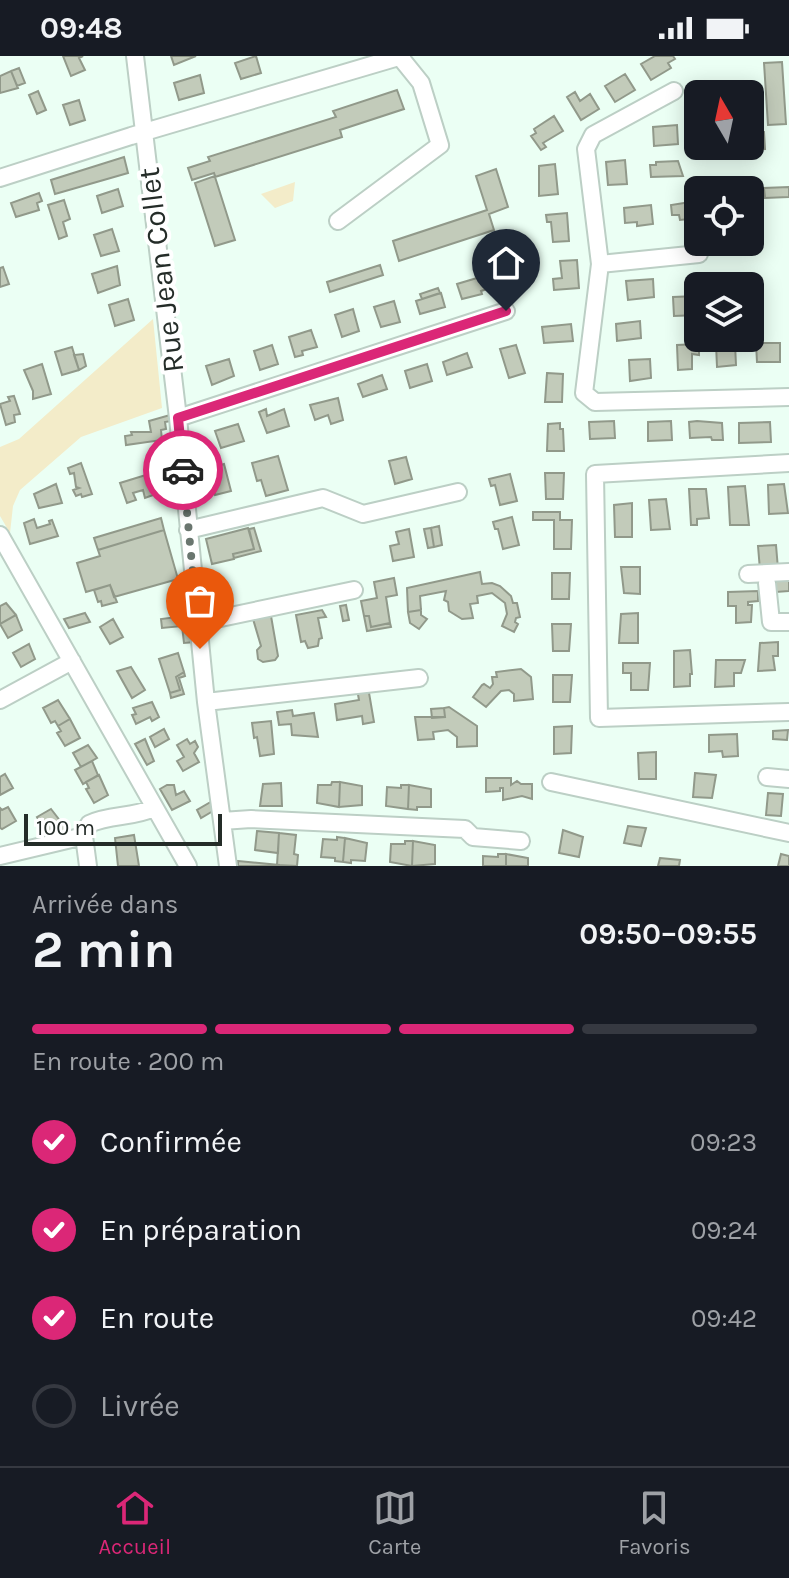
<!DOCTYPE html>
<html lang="fr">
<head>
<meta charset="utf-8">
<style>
	:root { --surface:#171b24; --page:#242831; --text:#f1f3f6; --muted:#9ea1a6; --line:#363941; --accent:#db2777 }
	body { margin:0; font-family:Karla,sans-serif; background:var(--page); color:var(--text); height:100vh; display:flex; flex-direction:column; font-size:30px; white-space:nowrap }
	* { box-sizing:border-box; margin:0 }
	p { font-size:26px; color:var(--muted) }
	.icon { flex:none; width:44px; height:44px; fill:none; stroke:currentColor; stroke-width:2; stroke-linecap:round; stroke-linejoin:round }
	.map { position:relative; height:810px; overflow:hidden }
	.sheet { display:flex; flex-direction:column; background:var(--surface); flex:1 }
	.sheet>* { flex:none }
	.needle { width:52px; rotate:351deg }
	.tools { position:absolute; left:684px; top:24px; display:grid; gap:16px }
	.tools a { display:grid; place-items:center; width:80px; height:80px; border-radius:12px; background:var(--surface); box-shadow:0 4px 20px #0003; font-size:40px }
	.scale { position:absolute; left:24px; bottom:20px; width:198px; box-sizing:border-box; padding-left:8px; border:4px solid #242c28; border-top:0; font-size:22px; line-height:28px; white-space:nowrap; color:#242c28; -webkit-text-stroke:6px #fff; paint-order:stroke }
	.pin { position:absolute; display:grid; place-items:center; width:68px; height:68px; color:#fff; margin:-82px -34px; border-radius:50% 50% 50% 0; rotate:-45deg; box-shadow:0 0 8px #0007 }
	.pin .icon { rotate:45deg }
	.courier { position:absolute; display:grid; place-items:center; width:80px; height:80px; margin:-40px; border:6px solid #db2777; border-radius:50%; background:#fff; color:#222; box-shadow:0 2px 10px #0007 }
	.summary em { font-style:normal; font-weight:700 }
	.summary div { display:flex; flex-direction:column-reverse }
	.summary { display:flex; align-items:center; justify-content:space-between; height:136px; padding:0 32px }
	h1 { font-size:52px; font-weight:700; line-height:60px }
	.bar { display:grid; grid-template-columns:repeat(4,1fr); gap:12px 8px; align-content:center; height:96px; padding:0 32px }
	.bar i { height:10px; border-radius:6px; background:var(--line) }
	.bar .current { background:var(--accent) }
	.bar p { grid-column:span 4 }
	ol { padding:0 32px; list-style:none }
	li { display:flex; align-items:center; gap:24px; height:88px }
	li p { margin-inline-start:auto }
	li .icon { padding:8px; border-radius:50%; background:var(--accent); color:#fff; stroke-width:4 }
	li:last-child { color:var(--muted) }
	li i { width:44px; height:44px; border:4px solid var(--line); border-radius:50% }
	.status { display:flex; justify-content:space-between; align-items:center; height:56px; padding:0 40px; background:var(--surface); direction:ltr }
	.status svg { height:22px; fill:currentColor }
	.tab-bar { display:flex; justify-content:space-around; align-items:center; height:112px; border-top:2px solid var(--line); background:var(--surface); font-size:22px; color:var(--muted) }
	.tab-bar a { display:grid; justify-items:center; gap:4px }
	.tab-bar .current { color:var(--accent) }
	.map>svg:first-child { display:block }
</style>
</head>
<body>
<div class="status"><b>09:48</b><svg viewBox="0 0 49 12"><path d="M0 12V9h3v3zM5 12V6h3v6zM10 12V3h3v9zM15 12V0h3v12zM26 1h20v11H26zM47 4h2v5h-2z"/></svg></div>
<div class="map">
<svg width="789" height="810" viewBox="0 0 789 810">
	<rect width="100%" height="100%" fill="#ebfff4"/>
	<path fill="#f3ecc9" d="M295,126L293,145L275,152L261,138Z
		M153,263L162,352L81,381L20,434L13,450L10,477L0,460V391L19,383Z"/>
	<path fill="#c2cbba" stroke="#91998a" stroke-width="2" d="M63,0H83L79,2L85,14L71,20Z
		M171,0H196L174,9Z
		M256,0L261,17L241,23L235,7Z
		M655,0H673L675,3L668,7L671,12L651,24L641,8Z
		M782,6L786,68L768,69L764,7Z
		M19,12L25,27L17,30L11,15Z
		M11,15L18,32L0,37V20Z
		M625,18L635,34L615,46L605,30Z
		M200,19L204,37L179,44L174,27Z
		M397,34L404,53L340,74L342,81L215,121L235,184L215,190L195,127L215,120L214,117L192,124L188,112L210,105L208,101L336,61L333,55Z
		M38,35L46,54L37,58L29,39Z
		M575,36L580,45L590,38L599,53L581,64L567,41Z
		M79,44L85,64L70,69L63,49Z
		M554,60L563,75L543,87L546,91L541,94L531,80L536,77L534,73Z
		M677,69L678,88L654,90L653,71Z
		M764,76L765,93L703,98V90H750V77Z
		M124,101L128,117L55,138L51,124Z
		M625,104L627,128L608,129L606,106Z
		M678,105L683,120L651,121L650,109H656V106Z
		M555,108L558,138L539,140V110Z
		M496,113L508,151L489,158L494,174L399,205L393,185L487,154L476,120Z
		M789,131V141L765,142L764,132Z
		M118,133L123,150L102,157L97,140Z
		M39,137L42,145L37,147L39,154L16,161L11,147Z
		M64,144L70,163L63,166L67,180L59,183L48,149Z
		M697,145L698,162L680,164L679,159H672L671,149Z
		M651,149L653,168L637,170V166L625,167L624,152Z
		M567,157L569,185L553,186L551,166H547L546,159Z
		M112,173L119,195L101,200L94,179Z
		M517,203L521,219L498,226L494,211Z
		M577,204L579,232L554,234L553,223L562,222L560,205Z
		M380,209L383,219L330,236L327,226Z
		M117,210L120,229L98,237L92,218Z
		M3,211L9,228L0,231V212Z
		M482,216L487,233L481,235L482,238L462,243L457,228L477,222L476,217Z
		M653,223L654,241L628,244L626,225Z
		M438,232L440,237L422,243L420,238Z
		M441,237L445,251L420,258L416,245Z
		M697,240L698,259L674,260L673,241Z
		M128,243L134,264L115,270L109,249Z
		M394,245L400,266L381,271L374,251Z
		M353,253L359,275L342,281L335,259Z
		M640,265L641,282L617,285L616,268Z
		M571,268L573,285L544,287L542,271Z
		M311,274L317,291L302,295L303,299L295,301L289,281Z
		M756,287H780V306H757Z
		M699,288V299L692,298V313L678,314L677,289Z
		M716,288H735L736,309L717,311Z
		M272,289L278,308L260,314L254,295Z
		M516,289L525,317L509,322L500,293Z
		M72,291L79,314L62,319L55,296Z
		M467,297L472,311L447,319L443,306Z
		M83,298L86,310L79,314L74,299Z
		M229,303L234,320L212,329L206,310Z
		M650,303L651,322L630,325L629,304Z
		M42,308L51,338L33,343V335L24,314Z
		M427,308L432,325L410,332L405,315Z
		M547,317L563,318L562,346H545Z
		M382,319L387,333L363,341L358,328Z
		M14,340L20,358L14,359L15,366L6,369L0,348L10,345L8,341Z
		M338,342L343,364L331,368L328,359L315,364L310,349Z
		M266,353L267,360L284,353L289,370L267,377L259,356Z
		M170,359L171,365L165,366L166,373L161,374L162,384L126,389L125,380L132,379L131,376H151L149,365Z
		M614,365L615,382L590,383L589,366Z
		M671,365L672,384L648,385V366Z
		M697,365L722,367L723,384H712L711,381L690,382L689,366Z
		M770,366L771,386L739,387V367Z
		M560,367V373H563L564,395H547L548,368Z
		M238,368L244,385L221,392L215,375Z
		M278,400L288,434L266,440L261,424L257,425L252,407Z
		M406,401L412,423L395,428L389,405Z
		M81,407L92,438L82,441L81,438L76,440L73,434L79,432L76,431L74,417L70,418L68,412Z
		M224,408L231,435L215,439L210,421L204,422L202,414Z
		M545,417H564L563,443H546Z
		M149,418L153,439L145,442L143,434L133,437L136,444L127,447L120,427Z
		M510,418L517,445L500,449L495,429L491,430L489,423Z
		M56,428L62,447L39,452L34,438Z
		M784,428L788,457L769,458L768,429Z
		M745,430L749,469H730L728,431Z
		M689,433H706L709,462L697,463V469H691Z
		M666,443L670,473L651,474L649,444Z
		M632,447V481H615L614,449Z
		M533,456H560V464H572L571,493H554V464H533Z
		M512,461L519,489L503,493L498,473H495L493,466Z
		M161,462L164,474L98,494L94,482Z
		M34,463L37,472L50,468L49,465L52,464L58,480L30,488L24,467Z
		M439,470L442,489L434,491L431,472Z
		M248,472L254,493L233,498L234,503L212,508L206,483Z
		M254,472L261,495L234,502L233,498L254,493L249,473Z
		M431,472L434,491L428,492L424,473Z
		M409,473L414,501L393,505L390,490L399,488L396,476Z
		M164,474L178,523L114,541L110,529L86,536L77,507L100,500L98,494Z
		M776,489L778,513L760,514L758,490Z
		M621,511H640V538L624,537Z
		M480,516L482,528L492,527L500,530L511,540L513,547H517L520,561L516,562L515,566L518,568L514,576L502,570L507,558L505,547L492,537L477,540L478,547L470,548L473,562L462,563L449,555L448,546L444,544L446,535L420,540L421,554L408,556L407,532Z
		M552,517H570L569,543H552Z
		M789,521V535L776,536L775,522Z
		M394,522L397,539L386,541L390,567L371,571L369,560H364L361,545L377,542L374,526Z
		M188,525L190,538L178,542L174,529Z
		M110,529L117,546L102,550L101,545L98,546L94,534Z
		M758,535V545L748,546V549H752L751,566L736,567V550H728V536Z
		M6,547L16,559L0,568V550Z
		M346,549L349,564L343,565L340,550Z
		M191,552L195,586L184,587L182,570L162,572L161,563L185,560L184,553Z
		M322,554L326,561L318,562L322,582L319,583L318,590L308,592L305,585L301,586L296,559Z
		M421,554V559L427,563L419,573L410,567L408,556Z
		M85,557L90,566L69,572L64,563Z
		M638,557V587H619L621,558Z
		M16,559L22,574L8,582L0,568Z
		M271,560L278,600L275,604L263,606L258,603L257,594L261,590L253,563Z
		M364,560H369L371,571L390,567L391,571L367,575Z
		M113,563L123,581L110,588L100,571Z
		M552,568H571L569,595H553Z
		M778,586V600H773L775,614L758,615L760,587Z
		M29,588L35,603L21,611L13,597Z
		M690,594L692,618H690V630L674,631V595Z
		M178,597L184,616L176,621L180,634L170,637L159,603Z
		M716,604H745L741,617H734V630L715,631Z
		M623,607H650L648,634H631V617H623Z
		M131,611L145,634L132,642L117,615Z
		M521,613L531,621L533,643L514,645V638L509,634L501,635L486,651L473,641L482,629L484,628L490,632L493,628L492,621H497L496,616Z
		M184,616L185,620L179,622L184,638L171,642L170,637L180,634L176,621Z
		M553,619H572L570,646H553Z
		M368,631L374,666L363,668L362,660L337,664L335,648L359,644L357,633Z
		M58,644L70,663L58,670L55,665L51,667L43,652Z
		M152,646L159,661L152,665L150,661L136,668L132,659L136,658L133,652Z
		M449,651L477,670V690L457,691V681L448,674L433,676L434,683L418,684L415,661H445L444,652Z
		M444,652L445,661L432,662L431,653Z
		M292,654L293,660L314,657L318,681L292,679L291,668L279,669L277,656Z
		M70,663L80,682L65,690L57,677L61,675L58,670Z
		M271,665L274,698L260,700L257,681L254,682L252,667Z
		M572,670L571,697L554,698V671Z
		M164,673L169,683L155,691L150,681Z
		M788,674L787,684L773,683V675Z
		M737,678L738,700L723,701L722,695L709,696V679Z
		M145,683L154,705L147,709L135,688Z
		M187,683L190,688L195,685L198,691L194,697L199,706L183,715L177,705L184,701L177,689Z
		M88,689L97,702L81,711L73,697Z
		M656,696V723H639L638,697Z
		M92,705L98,719L83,728L75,714Z
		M695,717L716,719L712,742L693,741Z
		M5,718L13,732L0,739V721Z
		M99,719L108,739L94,747L86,733L89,732L86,726Z
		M486,722H511V729L517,725L521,728H532V743L522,740L503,744V732H500V735L486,736Z
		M332,726H340L339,751L317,747L318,729H331Z
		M340,726L362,730V749L339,751Z
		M281,727L282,750H260L263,728Z
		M167,729H174L176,739L184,735L190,745L172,754L160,733Z
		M401,729H409L408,753L386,750L387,731L401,732Z
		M409,729L431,733V751H417V754L408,753Z
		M768,737L783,738L781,760L766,759Z
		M214,744L213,755L201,762L197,754Z
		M8,751L16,765L2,773L0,772V752L2,754Z
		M51,753L68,775L57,782L52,774L47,778L37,761Z
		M628,770L646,772L641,790L624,787Z
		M563,774L583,781L579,801L559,797Z
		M257,775L279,777L278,797L255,794Z
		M279,777L296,779L294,798L298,799L297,810L277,809Z
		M134,779L139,810H118L115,782Z
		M337,781L345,782L343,806L335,805V802L321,801L323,783L337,784Z
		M345,782L367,787L365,805L351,804V807L343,806Z
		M405,785H413L412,810L390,806L391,788H405Z
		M413,785L435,789V808L412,810Z
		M498,798H506V810H483V800L498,801Z
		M506,798L528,802V810H506Z
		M781,798L789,800V810H778Z
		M660,802L680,804L679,810H658Z
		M238,805L279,809V810H238Z"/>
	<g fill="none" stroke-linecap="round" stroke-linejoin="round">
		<defs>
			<path id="minor" d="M135,0L178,362L206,646L228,810
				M674,35L593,79L586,93L600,208L584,337L595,346L789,341
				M0,122L131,80L402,0
				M338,165L440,89L421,27L400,1
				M600,208L699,198
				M178,362L506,255
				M789,407L595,418L599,662L789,656
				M188,474L323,442L363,458L458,436
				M0,479L188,810
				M748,518L789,516
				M767,527L771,566H789
				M197,567L354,534
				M0,644L72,605
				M206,646L419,622
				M767,721L789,723
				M551,726L789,777
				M222,765L251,763L465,773L473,781L521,785
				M0,800L84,780
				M88,810L84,780L89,768C110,758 133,762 153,752"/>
		</defs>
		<use href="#minor" stroke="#bccfc5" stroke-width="20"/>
		<use href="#minor" stroke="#fff" stroke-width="16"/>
	</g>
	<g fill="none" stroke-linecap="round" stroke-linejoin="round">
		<path stroke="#6a766f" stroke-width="8" stroke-dasharray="0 14.4" d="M183,414L200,593"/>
		<path stroke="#db2777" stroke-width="10" d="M183,414L178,362L506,255"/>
	</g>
	<g text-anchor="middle" stroke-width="8" stroke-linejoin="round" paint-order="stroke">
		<g font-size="30" fill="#242c28" stroke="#fff">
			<text transform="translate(161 214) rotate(-97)" y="10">Rue Jean Collet</text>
		</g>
	</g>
</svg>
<div class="tools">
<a><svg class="needle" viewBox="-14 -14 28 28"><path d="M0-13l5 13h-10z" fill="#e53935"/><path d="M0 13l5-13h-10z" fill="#9ea1a6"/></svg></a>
<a><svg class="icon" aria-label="locate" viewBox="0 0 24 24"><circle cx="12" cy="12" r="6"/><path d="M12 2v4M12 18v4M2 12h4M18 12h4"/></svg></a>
<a><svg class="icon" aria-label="layers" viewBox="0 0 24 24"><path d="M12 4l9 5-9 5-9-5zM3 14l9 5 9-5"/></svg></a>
</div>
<div class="scale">100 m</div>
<div class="pin" style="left:200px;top:593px;background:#ea580c"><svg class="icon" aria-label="bag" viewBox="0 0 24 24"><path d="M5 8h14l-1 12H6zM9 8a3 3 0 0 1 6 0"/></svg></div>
<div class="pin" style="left:506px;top:255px;background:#1f2937"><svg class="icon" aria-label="home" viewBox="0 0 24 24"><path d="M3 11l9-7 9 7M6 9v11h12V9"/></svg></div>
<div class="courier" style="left:183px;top:414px"><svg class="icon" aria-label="car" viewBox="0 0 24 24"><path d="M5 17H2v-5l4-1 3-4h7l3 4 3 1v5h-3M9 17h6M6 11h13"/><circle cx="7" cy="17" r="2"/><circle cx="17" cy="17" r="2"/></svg></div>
</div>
<section class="sheet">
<div class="summary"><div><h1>2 min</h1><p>Arrivée dans</p></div><em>09:50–09:55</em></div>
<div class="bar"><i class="current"></i><i class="current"></i><i class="current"></i><i></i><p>En route · 200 m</p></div>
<ol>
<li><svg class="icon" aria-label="check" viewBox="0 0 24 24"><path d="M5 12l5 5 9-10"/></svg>Confirmée<p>09:23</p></li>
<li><svg class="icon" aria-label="check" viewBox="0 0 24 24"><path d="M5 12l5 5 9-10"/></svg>En préparation<p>09:24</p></li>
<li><svg class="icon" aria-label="check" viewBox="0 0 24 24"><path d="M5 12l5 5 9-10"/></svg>En route<p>09:42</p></li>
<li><i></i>Livrée</li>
</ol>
</section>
<nav class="tab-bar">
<a class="current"><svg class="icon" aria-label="home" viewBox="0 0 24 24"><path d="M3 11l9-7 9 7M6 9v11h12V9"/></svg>Accueil</a>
<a><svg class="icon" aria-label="map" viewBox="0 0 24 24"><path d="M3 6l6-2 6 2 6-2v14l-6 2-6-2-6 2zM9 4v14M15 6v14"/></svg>Carte</a>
<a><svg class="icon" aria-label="saved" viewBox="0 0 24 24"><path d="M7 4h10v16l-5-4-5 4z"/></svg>Favoris</a>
</nav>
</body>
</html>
